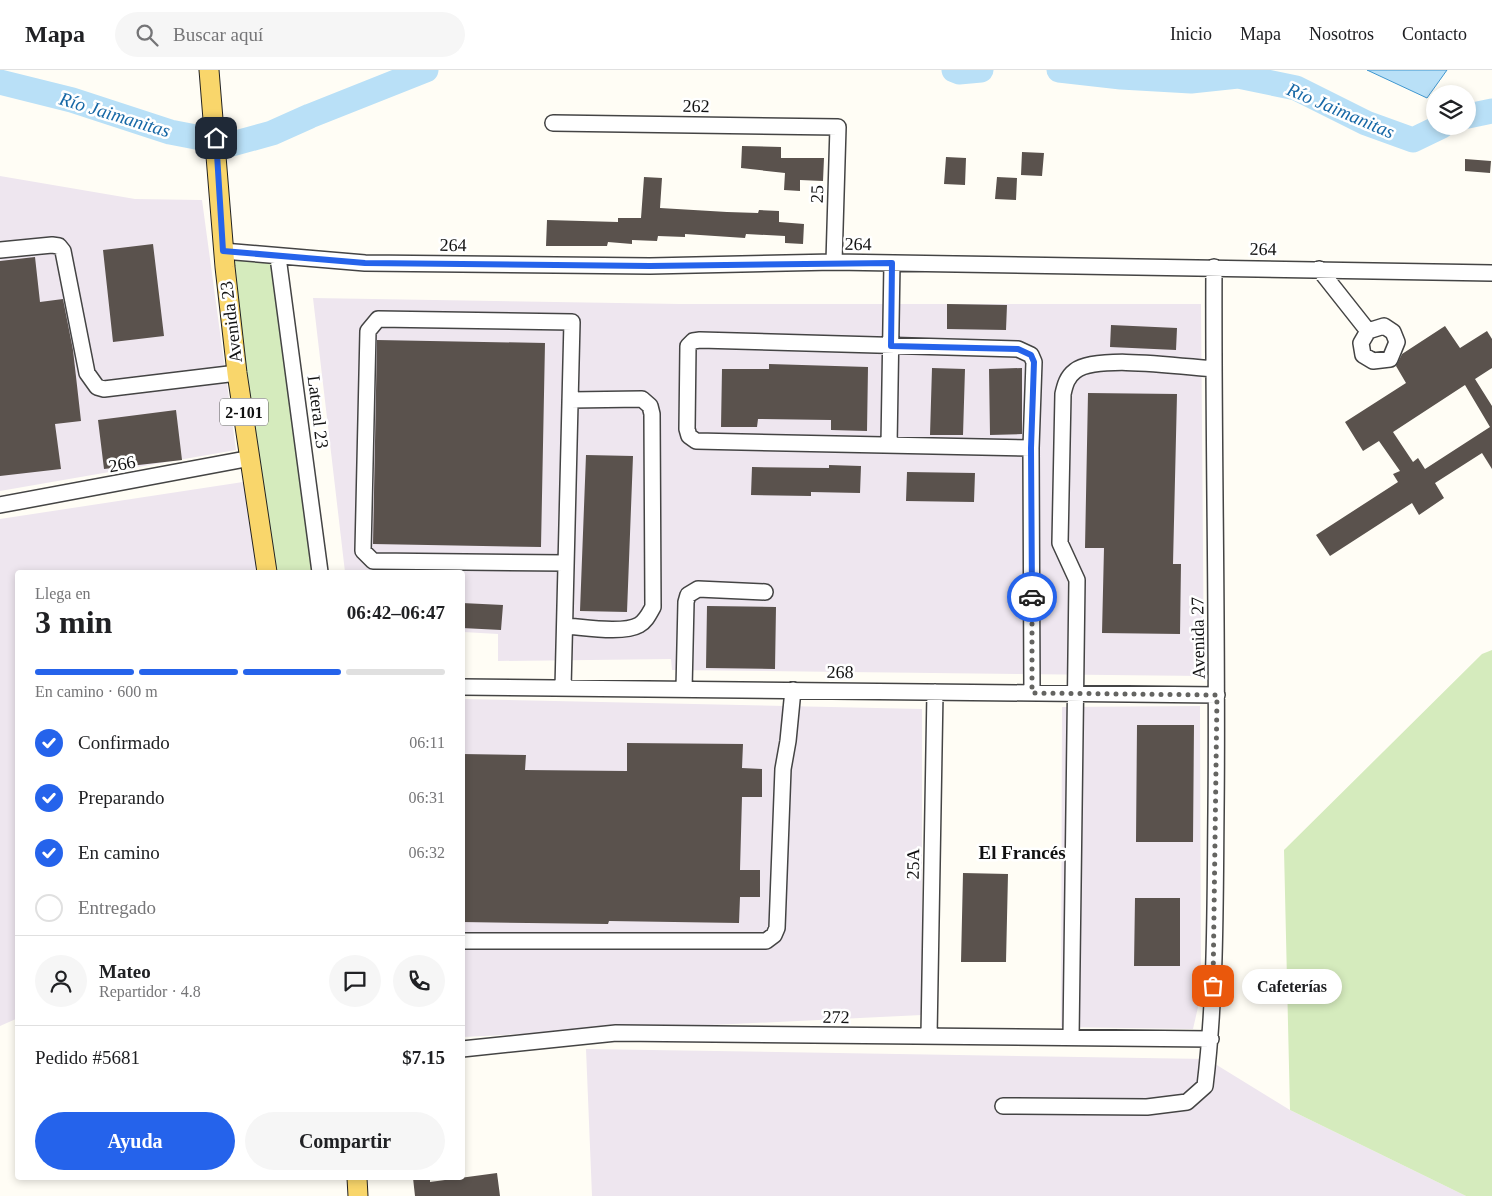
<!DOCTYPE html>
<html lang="es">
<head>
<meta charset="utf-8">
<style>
	:root { --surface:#fff; --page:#f6f6f6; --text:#202124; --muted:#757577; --line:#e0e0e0; --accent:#2563eb }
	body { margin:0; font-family:Georgia,serif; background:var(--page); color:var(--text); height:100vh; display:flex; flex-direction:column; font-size:19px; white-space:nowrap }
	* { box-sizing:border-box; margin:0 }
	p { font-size:16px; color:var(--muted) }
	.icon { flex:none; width:28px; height:28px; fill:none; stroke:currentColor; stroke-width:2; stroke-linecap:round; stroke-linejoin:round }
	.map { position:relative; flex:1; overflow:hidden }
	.sheet { position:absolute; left:15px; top:500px; width:450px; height:610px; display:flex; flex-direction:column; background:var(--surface); border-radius:5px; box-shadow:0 2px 8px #0003 }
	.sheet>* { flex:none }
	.fabs { position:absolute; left:1426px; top:15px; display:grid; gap:10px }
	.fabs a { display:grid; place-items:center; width:50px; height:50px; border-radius:50%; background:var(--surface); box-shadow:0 2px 8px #0003; font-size:25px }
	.pin { position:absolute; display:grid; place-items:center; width:42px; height:42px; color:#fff; margin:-21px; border-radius:10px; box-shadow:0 2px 8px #0006 }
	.courier { position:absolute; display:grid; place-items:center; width:50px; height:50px; margin:-25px; border:4px solid #2563eb; border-radius:50%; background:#fff; color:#222; box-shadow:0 1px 6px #0007 }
	.bubble { position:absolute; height:35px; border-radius:18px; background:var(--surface); box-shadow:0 2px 8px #0003; font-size:16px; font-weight:600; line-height:35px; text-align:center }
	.headline em { font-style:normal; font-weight:600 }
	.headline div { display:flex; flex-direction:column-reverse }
	.headline { display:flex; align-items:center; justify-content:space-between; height:85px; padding:0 20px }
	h1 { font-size:32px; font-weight:600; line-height:38px }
	.bar { display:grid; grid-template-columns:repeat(4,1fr); gap:8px 5px; align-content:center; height:60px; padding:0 20px }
	.bar i { height:6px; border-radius:4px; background:var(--line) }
	.bar .active { background:var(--accent) }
	.bar p { grid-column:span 4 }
	.line { display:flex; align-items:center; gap:12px; padding:0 20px; border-top:1px solid var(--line) }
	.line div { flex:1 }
	.round { display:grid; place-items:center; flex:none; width:52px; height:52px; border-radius:26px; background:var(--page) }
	ol { padding:0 20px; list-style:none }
	li { display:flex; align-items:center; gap:15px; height:55px }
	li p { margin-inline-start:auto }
	li .icon { padding:5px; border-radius:50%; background:var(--accent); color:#fff; stroke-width:4 }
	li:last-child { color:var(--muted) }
	li i { width:28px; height:28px; border:2px solid var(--line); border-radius:50% }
	.primary-button { display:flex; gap:10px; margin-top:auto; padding:10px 20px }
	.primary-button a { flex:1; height:58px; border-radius:30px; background:var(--accent); color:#fff; font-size:20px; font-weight:600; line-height:58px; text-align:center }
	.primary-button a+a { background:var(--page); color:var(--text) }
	header { display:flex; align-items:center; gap:30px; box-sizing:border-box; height:70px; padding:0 25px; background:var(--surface); border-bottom:1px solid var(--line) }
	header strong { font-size:24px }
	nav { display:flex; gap:28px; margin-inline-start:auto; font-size:18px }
	.search { width:350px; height:45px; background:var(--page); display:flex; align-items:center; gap:12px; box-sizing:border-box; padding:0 18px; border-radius:28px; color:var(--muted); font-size:19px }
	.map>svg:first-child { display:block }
</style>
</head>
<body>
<header>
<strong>Mapa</strong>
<div class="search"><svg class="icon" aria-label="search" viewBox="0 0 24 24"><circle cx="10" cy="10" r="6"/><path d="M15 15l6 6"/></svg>Buscar aquí</div>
<nav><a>Inicio</a><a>Mapa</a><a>Nosotros</a><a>Contacto</a></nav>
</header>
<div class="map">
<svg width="1492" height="1126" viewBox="0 0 1492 1126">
	<rect width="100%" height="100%" fill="#fffdf5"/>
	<path fill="#eee6ef" d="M0,106L135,129L202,130L236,380L0,421Z
		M313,228L680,234H1201L1204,606L672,600L671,589L498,591V564L463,562L462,502H345Z
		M243,412L248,419L258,502H18V948L0,956V449Z
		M462,629L922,639V945L463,967Z
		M1200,636L1201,924L1193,959L1061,957L1062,637Z
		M586,979L1207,989L1290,1040L1466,1126H592Z"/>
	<path fill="#d5ebbd" d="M225,182L273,185L322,502H271Z
		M1492,580V1126H1466L1290,1040L1284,780L1482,584Z"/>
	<path fill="#b9e0f7" stroke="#3f96cf" d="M1367,0H1447L1427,28Z"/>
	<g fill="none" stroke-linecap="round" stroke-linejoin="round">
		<path stroke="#b9e0f7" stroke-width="25" d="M954,0L959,2L981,0
			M1059,0L1121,7L1191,11L1238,6L1296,18L1366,53L1413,70L1442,56
			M0,12L72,30L170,62L232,74L272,63L310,46L426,0
			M1468,46L1492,41"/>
	</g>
	<path fill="#5a524d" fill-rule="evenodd" d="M742,76L781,77V88H824L823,111L800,110V121L784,120L785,103L741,98Z
		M1022,82L1044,83L1042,106L1021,105Z
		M946,87L966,88L965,115L944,114Z
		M1465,89L1491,91L1490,103L1465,101Z
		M644,107L662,108L660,138L727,142L758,143L759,140L779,141V152L804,154L803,174L785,173V166L746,164L745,168L685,164V167L658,166L657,171L632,170V174L608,172L607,176H546L547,150L618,152V148H641Z
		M997,107L1017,108L1016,130L995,129Z
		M153,174L164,266L113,272L103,180Z
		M35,187L40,232L63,229L73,280L81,351L55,354L61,399L0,406V191Z
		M947,234L1007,235L1006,260L947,259Z
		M1111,255L1177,258L1176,280L1110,277Z
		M1445,256L1460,278L1487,261L1492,269V298L1475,309L1492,336V399L1482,383L1435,413L1444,428L1419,445L1412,433L1330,486L1316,465L1398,412L1393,404L1400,401L1379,371L1363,381L1345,352L1406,313L1396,296L1402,284ZM1465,315L1490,357L1425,399L1418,388L1413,392L1393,362Z
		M377,270L545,273L541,477L373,474Z
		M769,294L868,297L867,361L831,360V350L758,349L757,357H721L722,299H769Z
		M932,298L965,299L963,365H930Z
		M1022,298V364L990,365L989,299Z
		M1088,323L1177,324L1173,494H1181L1180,564L1102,563L1104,478H1085Z
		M176,340L182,390L104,399L98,350Z
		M586,385L633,386L627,542L580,541Z
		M829,395L861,396L860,423L811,422V426L751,425L752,397L829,398Z
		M907,402L975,403L974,432L906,431Z
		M462,533L503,535L501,560L462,558Z
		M707,536L776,537L775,599L706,598Z
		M1137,655H1194L1193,772H1136Z
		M627,673L743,674L742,698L762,699V727H742L740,800H760V827H740L739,853L609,851L608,854L462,852V684L526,685L525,700L627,701Z
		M963,803L1008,804L1006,892H961Z
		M1135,828H1180V896H1134Z
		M497,1103L500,1126H415L413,1108H430V1112Z"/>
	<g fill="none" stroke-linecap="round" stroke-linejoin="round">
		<defs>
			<path id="minor" d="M553,53L838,57L834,192
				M0,180L52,175L59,176L63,181L87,303L97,317L104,319L237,303
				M223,181L365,193L650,196L834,192L1492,203
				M278,187L320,502
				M1319,199L1368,261L1361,273L1363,285L1373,291L1390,289L1397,272L1393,262L1384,256L1368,261
				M889,375L892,193
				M1031,378L696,371L689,366L687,359L688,276L693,271L700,270L1018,279L1031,285L1034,292L1031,378L1032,623
				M0,435L251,388
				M565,556C583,557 623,564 639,555C646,551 649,544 653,537L652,344L650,336L642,329L570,330
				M462,617L1217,625
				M563,618L572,252L378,249L368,261L363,481L373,491L565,493
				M684,619L686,532L688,525L698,519L765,522
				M462,871H766L774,865L777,858L783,699L788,671L793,620
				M929,966L935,622
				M1071,968L1077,510L1060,473L1063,324C1065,315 1067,307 1075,301C1097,284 1184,297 1214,299
				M462,979L616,963L1211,969
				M1003,1036L1147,1037L1187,1032L1205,1016C1216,925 1215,833 1216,741C1218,559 1213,378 1214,197"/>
			<path id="major" d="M209,0L225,197L237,303L267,502
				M357,1108L358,1126"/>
		</defs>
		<use href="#minor" stroke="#444" stroke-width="18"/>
		<use href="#major" stroke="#222" stroke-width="21"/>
		<use href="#minor" stroke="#fff" stroke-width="15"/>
		<use href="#major" stroke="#f9d66b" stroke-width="19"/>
	</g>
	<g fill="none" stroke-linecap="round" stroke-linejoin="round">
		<path stroke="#646461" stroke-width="5" stroke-dasharray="0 9" d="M1032,527V623L1217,625L1213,916"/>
		<path stroke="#2563eb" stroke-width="6" d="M216,68L223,181L365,193L650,196L892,193L891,276L1018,279L1031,285L1034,292L1031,378L1032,527"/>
	</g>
	<g text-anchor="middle" stroke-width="5" stroke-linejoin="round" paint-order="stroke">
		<rect fill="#fff" stroke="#585858" stroke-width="1" x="220" y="328.5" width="48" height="27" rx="4"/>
		<g font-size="16" font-weight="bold" fill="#111">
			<text x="244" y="348">2-101</text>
		</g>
		<g font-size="18" fill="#111" stroke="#fff">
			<text transform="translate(696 36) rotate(1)" y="6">262</text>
			<text transform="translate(817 124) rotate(-88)" y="6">25</text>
			<text transform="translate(858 174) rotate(1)" y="6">264</text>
			<text transform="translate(453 175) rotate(1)" y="6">264</text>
			<text transform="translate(1263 179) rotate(1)" y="6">264</text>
			<text transform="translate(231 252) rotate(-97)" y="6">Avenida 23</text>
			<text transform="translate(318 342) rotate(83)" y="6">Lateral 23</text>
			<text transform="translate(122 394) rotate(-11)" y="6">266</text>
			<text transform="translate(1198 568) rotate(-91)" y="6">Avenida 27</text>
			<text transform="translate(840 602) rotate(1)" y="6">268</text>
			<text transform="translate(913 794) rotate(-89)" y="6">25A</text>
			<text transform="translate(836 947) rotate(1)" y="6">272</text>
		</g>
		<g font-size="19" font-style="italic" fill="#1768a6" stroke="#fff">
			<text transform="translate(1341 40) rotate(23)" y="7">Río Jaimanitas</text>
			<text transform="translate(115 44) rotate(17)" y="7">Río Jaimanitas</text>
		</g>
		<g font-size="19" font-weight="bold" fill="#111" stroke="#fff">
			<text x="1022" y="789">El Francés</text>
		</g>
	</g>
</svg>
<div class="fabs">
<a><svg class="icon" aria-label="layers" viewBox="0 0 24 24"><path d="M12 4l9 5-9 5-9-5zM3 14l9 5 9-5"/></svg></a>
</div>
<div class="pin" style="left:1213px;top:916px;background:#ea580c"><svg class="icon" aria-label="bag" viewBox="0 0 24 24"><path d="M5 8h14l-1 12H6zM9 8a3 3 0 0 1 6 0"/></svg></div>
<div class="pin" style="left:216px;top:68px;background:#1f2937"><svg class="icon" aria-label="home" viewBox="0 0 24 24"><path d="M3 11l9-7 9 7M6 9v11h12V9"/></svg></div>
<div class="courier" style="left:1032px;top:527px"><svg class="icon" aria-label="car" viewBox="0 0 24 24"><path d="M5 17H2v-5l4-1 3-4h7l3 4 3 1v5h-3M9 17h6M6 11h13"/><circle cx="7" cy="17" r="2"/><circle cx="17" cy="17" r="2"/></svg></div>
<div class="bubble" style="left:1242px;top:899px;width:100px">Cafeterías</div>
<section class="sheet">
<div class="headline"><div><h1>3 min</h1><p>Llega en</p></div><em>06:42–06:47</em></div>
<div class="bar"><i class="active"></i><i class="active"></i><i class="active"></i><i></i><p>En camino · 600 m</p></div>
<ol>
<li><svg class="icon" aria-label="check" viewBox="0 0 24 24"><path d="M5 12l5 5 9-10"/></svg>Confirmado<p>06:11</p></li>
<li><svg class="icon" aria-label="check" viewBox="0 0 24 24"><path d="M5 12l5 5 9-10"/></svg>Preparando<p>06:31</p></li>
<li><svg class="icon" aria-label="check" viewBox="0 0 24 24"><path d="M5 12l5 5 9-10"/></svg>En camino<p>06:32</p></li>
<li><i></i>Entregado</li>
</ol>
<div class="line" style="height:90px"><a class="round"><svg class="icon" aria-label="person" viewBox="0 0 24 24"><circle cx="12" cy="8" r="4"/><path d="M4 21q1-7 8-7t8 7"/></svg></a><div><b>Mateo</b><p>Repartidor · 4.8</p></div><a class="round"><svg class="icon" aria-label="chat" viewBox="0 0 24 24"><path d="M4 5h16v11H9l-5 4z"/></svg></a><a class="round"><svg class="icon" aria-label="phone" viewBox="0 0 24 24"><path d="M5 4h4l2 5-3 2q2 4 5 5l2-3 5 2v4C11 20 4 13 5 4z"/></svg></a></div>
<div class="line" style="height:65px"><div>Pedido #5681</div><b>$7.15</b></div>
<div class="primary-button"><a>Ayuda</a><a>Compartir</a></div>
</section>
</div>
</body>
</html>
